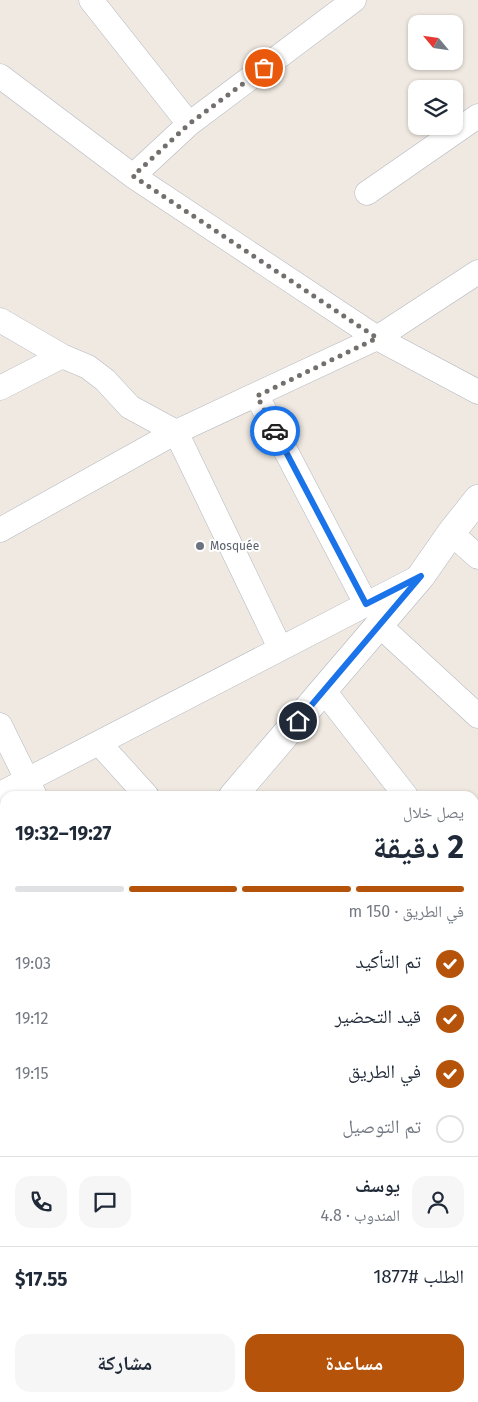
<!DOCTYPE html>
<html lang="ar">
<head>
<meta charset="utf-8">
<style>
	:root { --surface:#fff; --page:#f6f6f7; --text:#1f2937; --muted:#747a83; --line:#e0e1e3; --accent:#b45309 }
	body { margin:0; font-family:"Fira Sans","Noto Naskh Arabic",sans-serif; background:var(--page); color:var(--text); direction:rtl; height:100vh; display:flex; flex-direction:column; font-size:19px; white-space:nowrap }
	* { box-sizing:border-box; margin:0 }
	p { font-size:16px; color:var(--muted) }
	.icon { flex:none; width:28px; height:28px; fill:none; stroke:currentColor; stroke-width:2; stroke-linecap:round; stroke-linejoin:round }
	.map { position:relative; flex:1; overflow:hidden; direction:ltr }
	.sheet { position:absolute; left:0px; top:791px; width:479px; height:611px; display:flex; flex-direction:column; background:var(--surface); border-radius:15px 15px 0 0; box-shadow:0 1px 4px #0004; direction:rtl }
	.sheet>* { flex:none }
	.needle { width:32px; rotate:299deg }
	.controls { position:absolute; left:408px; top:15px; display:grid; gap:10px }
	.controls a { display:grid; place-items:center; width:55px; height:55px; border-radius:10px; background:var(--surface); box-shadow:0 1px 4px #0004; font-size:25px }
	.pin { position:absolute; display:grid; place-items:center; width:42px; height:42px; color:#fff; margin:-21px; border:2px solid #fff; border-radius:50%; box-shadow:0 1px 5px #0007 }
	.courier { position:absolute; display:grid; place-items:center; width:50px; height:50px; margin:-25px; border:4px solid #1a73e8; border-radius:50%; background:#fff; color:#222; box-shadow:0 1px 6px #0007 }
	.head em { font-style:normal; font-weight:700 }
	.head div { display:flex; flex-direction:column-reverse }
	.head { display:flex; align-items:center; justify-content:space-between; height:85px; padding:0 15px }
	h1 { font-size:32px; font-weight:700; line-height:38px }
	.bar { display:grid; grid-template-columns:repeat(4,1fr); gap:8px 5px; align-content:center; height:60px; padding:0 15px }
	.bar i { height:6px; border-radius:4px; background:var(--line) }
	.bar .active { background:var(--accent) }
	.bar p { grid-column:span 4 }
	.line { display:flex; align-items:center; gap:12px; padding:0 15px; border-top:1px solid var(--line) }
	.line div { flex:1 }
	.round { display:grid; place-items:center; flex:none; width:52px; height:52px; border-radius:15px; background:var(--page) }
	ol { padding:0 15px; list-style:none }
	li { display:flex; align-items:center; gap:15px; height:55px }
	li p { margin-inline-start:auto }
	li .icon { padding:5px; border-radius:50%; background:var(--accent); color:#fff; stroke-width:4 }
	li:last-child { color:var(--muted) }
	li i { width:28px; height:28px; border:2px solid var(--line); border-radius:50% }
	.button { display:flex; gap:10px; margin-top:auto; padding:10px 15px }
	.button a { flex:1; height:58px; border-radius:15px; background:var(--accent); color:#fff; font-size:20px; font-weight:700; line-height:58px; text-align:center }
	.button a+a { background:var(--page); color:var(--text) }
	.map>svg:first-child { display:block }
</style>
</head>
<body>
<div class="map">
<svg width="478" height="1402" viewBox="0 0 478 1402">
	<rect width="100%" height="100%" fill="#efe9e1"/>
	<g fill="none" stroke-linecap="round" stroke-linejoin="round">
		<defs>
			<path id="minor" d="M91,0L189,124
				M0,76L133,176L377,338L478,392
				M133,176L189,124L354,0
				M367,193L478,116
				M0,320L62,356L88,367L105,380L130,407L176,432L280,648
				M0,388L62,356
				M257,396L366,604
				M0,530L176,432L377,338L478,272
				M451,533L478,557
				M378,624L478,716
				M324,691L406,796
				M0,725L35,796
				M99,743L147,796
				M0,794L419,577
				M0,909L5,907
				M474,919L478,915
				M474,1003L478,999
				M474,1138L478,1134
				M0,1194L5,1190
				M474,1247L478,1242
				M474,1363L478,1358
				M0,1382L5,1389
				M326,1398L332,1402
				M51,1402L56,1398
				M156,1402L161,1398
				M254,1402L259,1398
				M439,1402L443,1398"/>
			<path id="secondary" d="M233,796L421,576L451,533L478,499
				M0,1078L5,1072"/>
		</defs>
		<use href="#minor" stroke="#b4b7c1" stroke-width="25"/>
		<use href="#secondary" stroke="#b4b7c1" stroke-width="29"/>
		<use href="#minor" stroke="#fff" stroke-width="24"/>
		<use href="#secondary" stroke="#fff" stroke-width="28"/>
	</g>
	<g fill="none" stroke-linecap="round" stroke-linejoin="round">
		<path stroke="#726f6d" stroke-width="5" stroke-dasharray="0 9" d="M264,68L189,124L133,176L377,338L257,396L275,431"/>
		<path stroke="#1a73e8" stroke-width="6" d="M275,431L366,604L421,576L298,721"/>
	</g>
	<circle fill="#6b7280" stroke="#fff" stroke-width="2" cx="200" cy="546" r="5"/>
	<g text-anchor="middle" stroke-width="4" stroke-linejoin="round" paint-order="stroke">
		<g font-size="12" fill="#5b616d" stroke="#fff" text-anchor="start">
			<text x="210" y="550">Mosquée</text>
		</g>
	</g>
</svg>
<div class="controls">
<a><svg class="needle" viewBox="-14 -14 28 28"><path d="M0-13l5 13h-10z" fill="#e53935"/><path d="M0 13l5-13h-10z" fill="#747a83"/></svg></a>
<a><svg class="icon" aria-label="layers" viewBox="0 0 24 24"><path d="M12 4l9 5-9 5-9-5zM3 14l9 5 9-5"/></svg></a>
</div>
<div class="pin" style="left:264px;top:68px;background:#ea580c"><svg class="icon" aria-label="bag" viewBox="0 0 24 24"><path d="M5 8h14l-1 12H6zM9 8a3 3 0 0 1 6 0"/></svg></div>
<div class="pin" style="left:298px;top:721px;background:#1f2937"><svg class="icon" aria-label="home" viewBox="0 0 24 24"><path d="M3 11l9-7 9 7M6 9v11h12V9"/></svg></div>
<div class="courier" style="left:275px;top:431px"><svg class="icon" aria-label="car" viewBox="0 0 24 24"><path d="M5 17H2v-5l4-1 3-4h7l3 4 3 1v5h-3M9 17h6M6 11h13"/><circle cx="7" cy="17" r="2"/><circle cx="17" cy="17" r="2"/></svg></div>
<section class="sheet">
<div class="head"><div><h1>2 دقيقة</h1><p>يصل خلال</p></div><em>19:27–19:32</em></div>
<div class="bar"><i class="active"></i><i class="active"></i><i class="active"></i><i></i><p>في الطريق · 150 m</p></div>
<ol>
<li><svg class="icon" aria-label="check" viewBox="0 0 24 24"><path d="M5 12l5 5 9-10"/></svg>تم التأكيد<p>19:03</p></li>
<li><svg class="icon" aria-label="check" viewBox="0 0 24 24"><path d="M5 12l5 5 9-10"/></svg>قيد التحضير<p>19:12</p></li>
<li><svg class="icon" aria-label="check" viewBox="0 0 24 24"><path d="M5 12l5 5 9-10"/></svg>في الطريق<p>19:15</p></li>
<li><i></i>تم التوصيل</li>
</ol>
<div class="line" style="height:90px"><a class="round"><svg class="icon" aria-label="person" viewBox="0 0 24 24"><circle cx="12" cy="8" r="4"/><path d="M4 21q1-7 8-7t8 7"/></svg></a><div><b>يوسف</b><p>المندوب · 4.8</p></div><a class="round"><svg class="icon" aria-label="chat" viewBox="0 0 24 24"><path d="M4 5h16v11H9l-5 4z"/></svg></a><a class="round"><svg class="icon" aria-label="phone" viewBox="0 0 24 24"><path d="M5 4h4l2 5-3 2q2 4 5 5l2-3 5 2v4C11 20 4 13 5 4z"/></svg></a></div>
<div class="line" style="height:65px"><div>الطلب #1877</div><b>$17.55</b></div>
<div class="button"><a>مساعدة</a><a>مشاركة</a></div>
</section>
</div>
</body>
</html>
